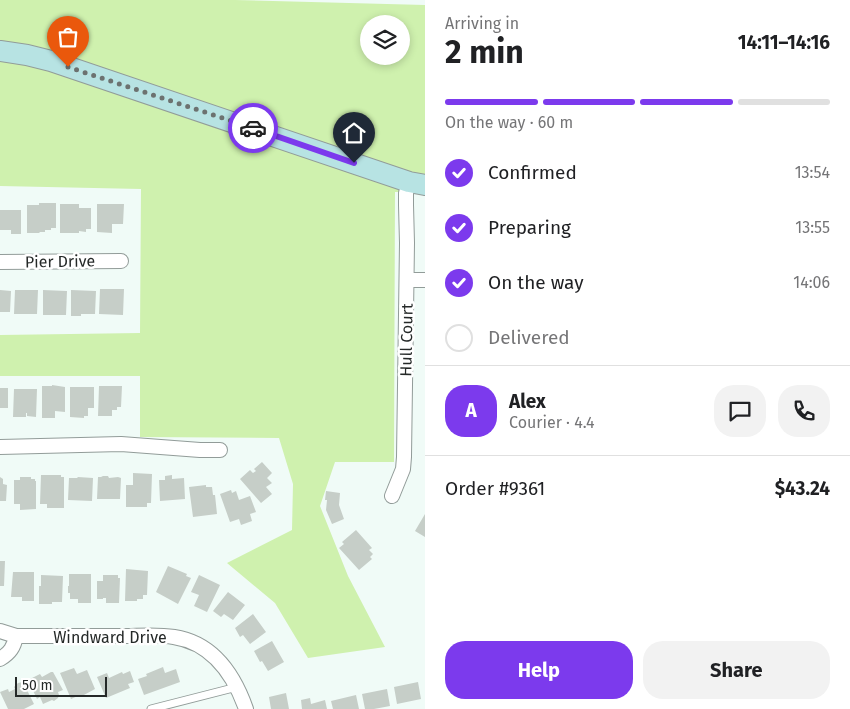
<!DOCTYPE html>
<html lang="en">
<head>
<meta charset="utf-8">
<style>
	:root { --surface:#fff; --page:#f2f2f2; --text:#202124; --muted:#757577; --line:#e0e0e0; --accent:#7c3aed }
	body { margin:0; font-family:"Fira Sans",sans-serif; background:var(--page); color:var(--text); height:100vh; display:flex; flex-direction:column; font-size:19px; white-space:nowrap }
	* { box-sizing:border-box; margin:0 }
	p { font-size:16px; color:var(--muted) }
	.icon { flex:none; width:28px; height:28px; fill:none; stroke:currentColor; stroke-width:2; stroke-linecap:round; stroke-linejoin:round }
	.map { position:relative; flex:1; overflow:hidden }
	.sheet { display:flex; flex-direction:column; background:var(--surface); width:425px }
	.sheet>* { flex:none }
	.tools { position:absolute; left:360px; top:15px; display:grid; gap:10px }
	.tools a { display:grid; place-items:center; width:50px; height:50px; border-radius:50%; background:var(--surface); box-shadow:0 2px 8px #0003; font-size:25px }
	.scale { position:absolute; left:15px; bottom:12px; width:92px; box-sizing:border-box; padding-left:5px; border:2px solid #252928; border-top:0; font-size:14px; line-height:18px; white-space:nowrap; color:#252928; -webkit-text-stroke:4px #fff; paint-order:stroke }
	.pin { position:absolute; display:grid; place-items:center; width:42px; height:42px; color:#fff; margin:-51px -21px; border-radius:50% 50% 50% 0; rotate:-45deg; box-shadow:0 0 5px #0007 }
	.pin .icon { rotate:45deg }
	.courier { position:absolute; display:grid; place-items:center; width:50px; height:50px; margin:-25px; border:4px solid #7c3aed; border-radius:50%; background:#fff; color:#222; box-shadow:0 1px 6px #0007 }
	.headline em { font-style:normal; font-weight:700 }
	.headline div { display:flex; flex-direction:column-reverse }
	.headline { display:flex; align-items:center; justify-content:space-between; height:85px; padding:0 20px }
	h1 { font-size:32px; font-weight:700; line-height:38px }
	.bar { display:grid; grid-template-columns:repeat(4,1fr); gap:8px 5px; align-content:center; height:60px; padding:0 20px }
	.bar i { height:6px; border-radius:4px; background:var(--line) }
	.bar .selected { background:var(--accent) }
	.bar p { grid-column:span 4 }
	.line { display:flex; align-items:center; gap:12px; padding:0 20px; border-top:1px solid var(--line) }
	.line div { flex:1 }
	.round { display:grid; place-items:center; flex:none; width:52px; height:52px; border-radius:20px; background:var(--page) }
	ol { padding:0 20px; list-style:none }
	li { display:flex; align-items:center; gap:15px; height:55px }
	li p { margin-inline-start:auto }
	li .icon { padding:5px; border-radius:50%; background:var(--accent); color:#fff; stroke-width:4 }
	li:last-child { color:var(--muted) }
	li i { width:28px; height:28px; border:2px solid var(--line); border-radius:50% }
	.primary-button { display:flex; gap:10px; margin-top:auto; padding:10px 20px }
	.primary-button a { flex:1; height:58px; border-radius:20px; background:var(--accent); color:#fff; font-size:20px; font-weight:700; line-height:58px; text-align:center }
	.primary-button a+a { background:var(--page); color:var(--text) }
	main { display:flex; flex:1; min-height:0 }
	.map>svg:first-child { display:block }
</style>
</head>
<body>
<main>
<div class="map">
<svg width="425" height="709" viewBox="0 0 425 709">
	<rect width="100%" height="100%" fill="#f0fbf7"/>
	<path fill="#cff1ae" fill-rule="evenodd" d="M0,0H235L425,5V192H395L394,462H335L320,506L348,576L385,647L308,658L275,603L227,563L292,530L293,484L279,438L140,437V376H0V335L140,333L141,189L0,186ZM369,24H401V56H369Z"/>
	<path fill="#c6cec8" d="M39,203H56V228H51V230H45V232H40L39,233H27V205H39Z
		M60,204H79V208H91V229H86V232L79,231V233H60Z
		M97,204H124L123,224H112V233L97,232Z
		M0,210H21V234H11V230H0Z
		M100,289H124L123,315L99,314Z
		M0,290L11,291L10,312H0Z
		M15,290H38L37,314H14Z
		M43,290L67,291L66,315H43Z
		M71,290L96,291L95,314H81V316H71Z
		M52,385L65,387V412L55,411V418H42V386H52Z
		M99,386H122L121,407H117V410H112V416H98Z
		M70,387H94V408H88V416H84V418L70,417Z
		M0,388H8V408H0Z
		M14,389H37L36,417L27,416V413H26V417H13Z
		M262,462L272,473L267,478L272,483L266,487L272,494L261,503L240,479L250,470L253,473L256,471L254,469Z
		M133,473L152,474L151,503H147V507H126V485H133Z
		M41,475H61V477H64V508H47V504H40Z
		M172,475V479L184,478L185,499L160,501L159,480H165V476Z
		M103,476H108L109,478L118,477L121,478L120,499H97L98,477H101Z
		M0,477L3,479V484L7,485L6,501H0Z
		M20,477H31V479H35V481H36V509L20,510V504H14V480H20Z
		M78,477L93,478L92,501L68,500L69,478H77Z
		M206,485V487H212L213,495H215L217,514L193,517L189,487Z
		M231,490L232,493L236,491L239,500L250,496L256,512L250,514L252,521L241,525L239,519L230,522L220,494Z
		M326,491L340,493L339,505L344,519L332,524L326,510L327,500H325Z
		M425,514V537L415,531Z
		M356,530L372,548L369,550L373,554L370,557L372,559L359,570L339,548L344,544L342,542Z
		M0,561H5L4,586H0Z
		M168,566L187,574L186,576L191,578L178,604L156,592Z
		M126,569L148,571L147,595H143V599H137V601H125Z
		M13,572H34V601H22V597H11Z
		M69,574H91V603H78V599H70V593H68V586H69Z
		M41,575L63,576L62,602H52V604H39V586H41Z
		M103,575H118V578H120L119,603H106V598H103V599H97V581H103Z
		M199,575L220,585L207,612L194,606L199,595L191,592Z
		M228,592L245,605L233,620L224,614L221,617L213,611Z
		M253,614L266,632L250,644L243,635L240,637L235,628Z
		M272,641L284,662L268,671L262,661L260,662L254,651Z
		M163,667L165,673L176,669L180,682L144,695L138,679L147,676L146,674Z
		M74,668L77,674L87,670L95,689L82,696L80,695L71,699L60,673Z
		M130,671L134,682L128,684L130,688L106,698L97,677L107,673L109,678L122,672L123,674Z
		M51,672H53L63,690L58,692L59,695L58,698L54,701L52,700L43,704L40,697L37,699L28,680L40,674L42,677Z
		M23,682L34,704L24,709H8L0,692L8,689L9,692L15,689L14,687L18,683Z
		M418,682L421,699L397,704L394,687Z
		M387,689L390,706L374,709H365L362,694Z
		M286,693L289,709H271L269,697Z
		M356,695L359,709H333L331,701Z
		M310,698L311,704L325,700L327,709H302L301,700Z"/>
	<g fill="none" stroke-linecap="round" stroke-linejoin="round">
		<defs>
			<path id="service" d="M151,709L237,687"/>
			<path id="minor" d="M0,262L121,261
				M407,280H425
				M0,447L121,444L200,450H220
				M392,496L403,469L404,457L407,243L406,205V193L409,182
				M0,631L16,636H32C62,636 91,636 121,636C138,636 157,634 174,637C213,643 234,675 246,709
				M0,659C10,653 14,647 16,636"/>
			<path id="secondary" d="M0,51L27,55L51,61L409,182L425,185"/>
		</defs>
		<use href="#service" stroke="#929c99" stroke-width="9"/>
		<use href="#minor" stroke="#929c99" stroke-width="16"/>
		<use href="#secondary" stroke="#929c99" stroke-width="22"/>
		<use href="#service" stroke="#fff" stroke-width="7"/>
		<use href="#minor" stroke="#fff" stroke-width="14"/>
		<use href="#secondary" stroke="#b7e3e3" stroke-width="20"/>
	</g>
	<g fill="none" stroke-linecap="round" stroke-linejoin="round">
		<path stroke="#6c7270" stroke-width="5" stroke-dasharray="0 9" d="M68,67L253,128"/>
		<path stroke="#7c3aed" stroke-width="6" d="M253,128L354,163"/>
	</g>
	<g text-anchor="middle" stroke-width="5" stroke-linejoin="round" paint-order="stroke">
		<g font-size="16" fill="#252928" stroke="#fff">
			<text transform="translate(60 261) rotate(-1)" y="6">Pier Drive</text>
			<text transform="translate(406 340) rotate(-89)" y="6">Hull Court</text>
			<text x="110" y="643">Windward Drive</text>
		</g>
	</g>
</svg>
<div class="tools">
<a><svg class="icon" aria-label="layers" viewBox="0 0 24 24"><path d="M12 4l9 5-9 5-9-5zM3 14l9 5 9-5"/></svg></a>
</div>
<div class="scale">50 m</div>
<div class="pin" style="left:68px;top:67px;background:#ea580c"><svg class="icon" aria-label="bag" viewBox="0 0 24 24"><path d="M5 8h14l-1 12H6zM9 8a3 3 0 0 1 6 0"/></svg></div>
<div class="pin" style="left:354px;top:163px;background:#1f2937"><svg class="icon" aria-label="home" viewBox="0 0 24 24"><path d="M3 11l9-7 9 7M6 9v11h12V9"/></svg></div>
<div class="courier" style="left:253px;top:128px"><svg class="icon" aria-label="car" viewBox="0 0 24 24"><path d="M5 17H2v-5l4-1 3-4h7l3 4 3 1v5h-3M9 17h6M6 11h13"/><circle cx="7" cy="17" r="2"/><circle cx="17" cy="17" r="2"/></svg></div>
</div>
<section class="sheet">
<div class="headline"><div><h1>2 min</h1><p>Arriving in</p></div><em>14:11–14:16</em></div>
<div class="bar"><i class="selected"></i><i class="selected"></i><i class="selected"></i><i></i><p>On the way · 60 m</p></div>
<ol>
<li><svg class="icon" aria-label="check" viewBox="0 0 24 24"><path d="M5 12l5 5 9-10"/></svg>Confirmed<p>13:54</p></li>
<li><svg class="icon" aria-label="check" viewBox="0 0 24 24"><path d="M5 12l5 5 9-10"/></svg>Preparing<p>13:55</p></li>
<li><svg class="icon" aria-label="check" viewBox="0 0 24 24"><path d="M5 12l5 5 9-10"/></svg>On the way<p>14:06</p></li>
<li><i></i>Delivered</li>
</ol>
<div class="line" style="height:90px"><b class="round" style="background:var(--accent);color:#fff">A</b><div><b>Alex</b><p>Courier · 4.4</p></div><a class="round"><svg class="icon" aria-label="chat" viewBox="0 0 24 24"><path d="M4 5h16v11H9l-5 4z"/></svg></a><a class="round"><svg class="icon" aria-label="phone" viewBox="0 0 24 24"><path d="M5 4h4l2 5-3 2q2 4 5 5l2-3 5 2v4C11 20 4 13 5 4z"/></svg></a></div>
<div class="line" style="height:65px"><div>Order #9361</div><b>$43.24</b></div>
<div class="primary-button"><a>Help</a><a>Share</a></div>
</section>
</main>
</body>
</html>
